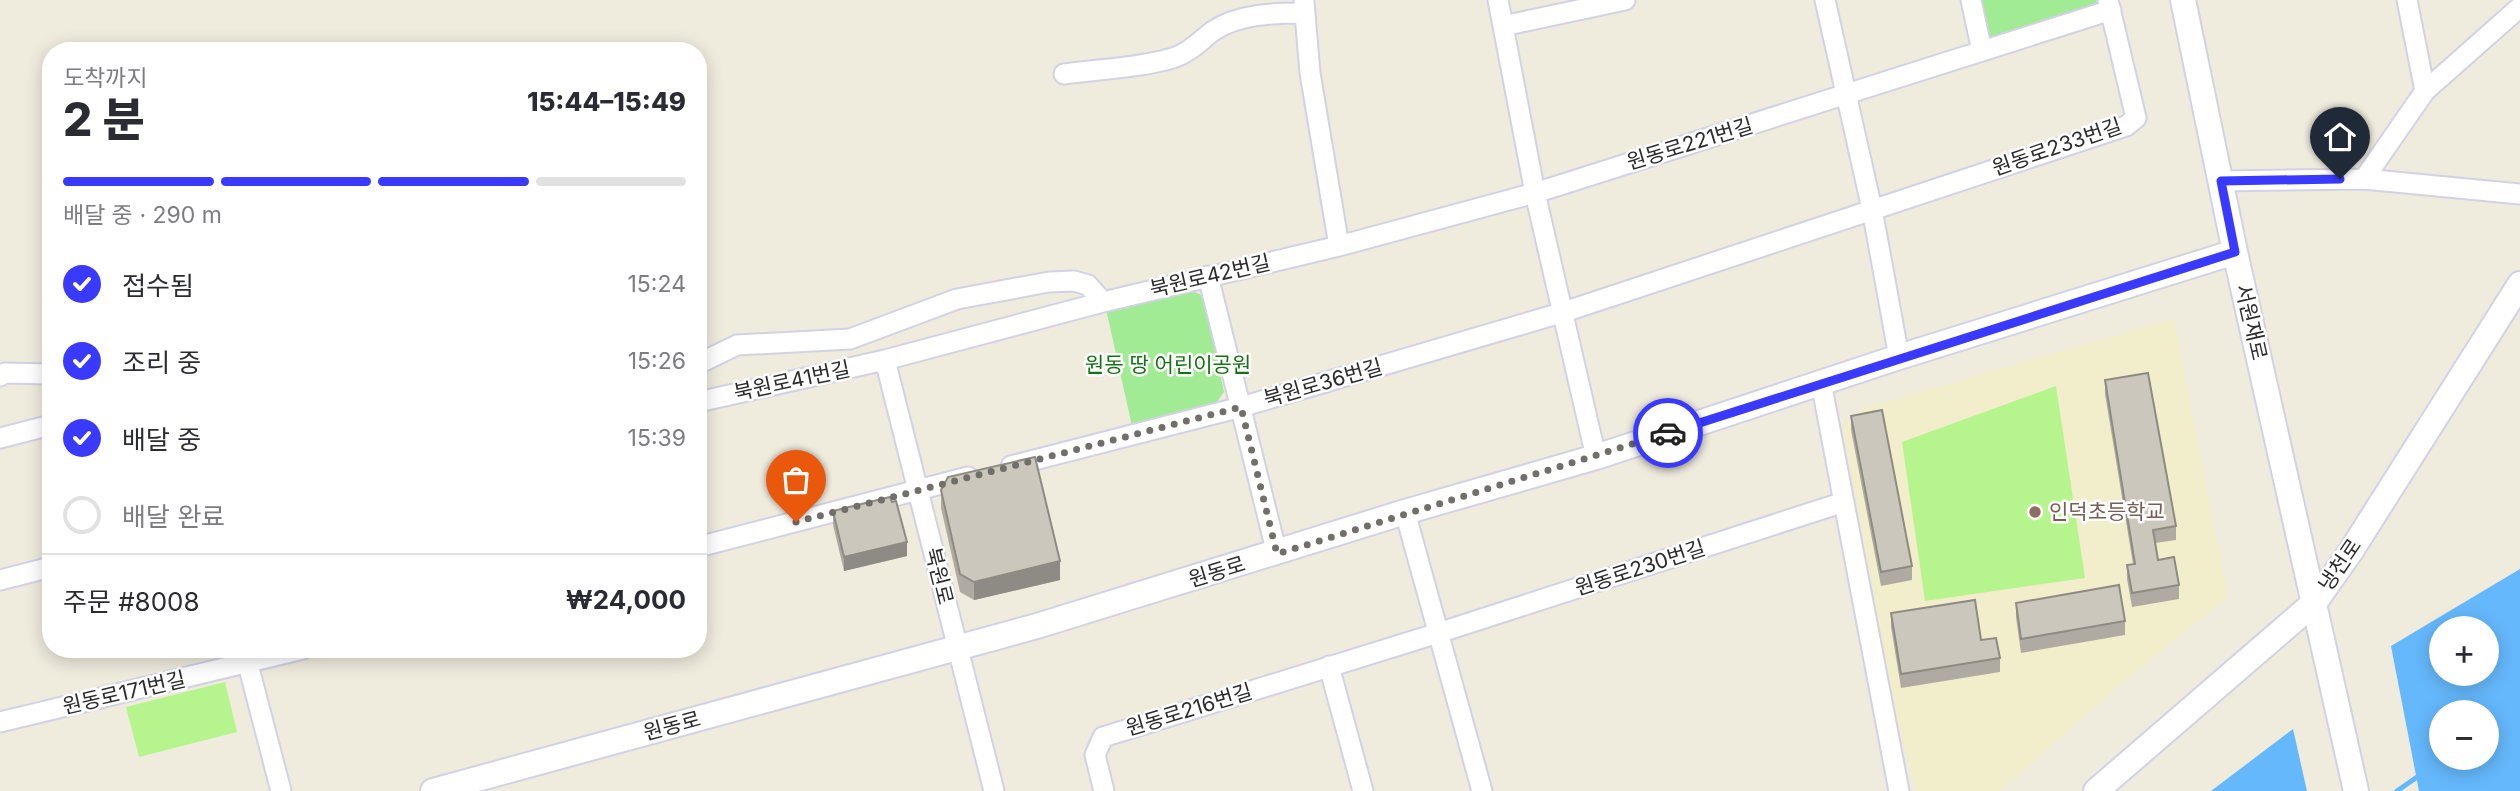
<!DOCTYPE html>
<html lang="ko">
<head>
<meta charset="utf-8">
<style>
	:root { --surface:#fff; --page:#f2f2f3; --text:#2b2b33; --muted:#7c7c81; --line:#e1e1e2; --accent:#3a3aff }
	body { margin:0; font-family:Inter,"Noto Sans KR",sans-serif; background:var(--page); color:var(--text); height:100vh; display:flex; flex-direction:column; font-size:26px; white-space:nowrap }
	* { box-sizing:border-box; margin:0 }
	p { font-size:23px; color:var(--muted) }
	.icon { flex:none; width:38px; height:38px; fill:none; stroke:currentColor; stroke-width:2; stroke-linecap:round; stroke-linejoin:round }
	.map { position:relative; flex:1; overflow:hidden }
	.details { position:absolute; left:42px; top:42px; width:665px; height:616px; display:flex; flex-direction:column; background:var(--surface); border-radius:28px; box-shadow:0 4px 18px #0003 }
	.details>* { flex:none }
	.tools { position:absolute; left:2429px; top:616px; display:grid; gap:14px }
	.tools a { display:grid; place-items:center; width:70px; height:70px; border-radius:50%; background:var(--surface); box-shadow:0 4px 18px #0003; font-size:35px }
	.pin { position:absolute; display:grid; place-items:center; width:60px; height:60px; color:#fff; margin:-72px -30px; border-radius:50% 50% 50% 0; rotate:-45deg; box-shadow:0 0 7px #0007 }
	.pin .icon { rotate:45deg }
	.courier { position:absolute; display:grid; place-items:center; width:70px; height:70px; margin:-35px; border:5px solid #3a3aff; border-radius:50%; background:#fff; color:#222; box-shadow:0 2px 9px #0007 }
	.overview em { font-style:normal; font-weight:800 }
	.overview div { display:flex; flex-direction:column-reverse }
	.overview { display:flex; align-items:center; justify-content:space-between; height:119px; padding:0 21px }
	h1 { font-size:46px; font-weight:800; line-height:52px }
	.bar { display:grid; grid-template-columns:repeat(4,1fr); gap:10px 7px; align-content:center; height:84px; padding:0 21px }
	.bar i { height:9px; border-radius:5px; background:var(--line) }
	.bar .current { background:var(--accent) }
	.bar p { grid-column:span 4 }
	.line { display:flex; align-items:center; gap:18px; padding:0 21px; border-top:2px solid var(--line) }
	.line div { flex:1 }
	ol { padding:0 21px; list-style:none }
	li { display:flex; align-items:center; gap:21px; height:77px }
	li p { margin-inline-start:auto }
	li .icon { padding:7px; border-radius:50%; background:var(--accent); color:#fff; stroke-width:4 }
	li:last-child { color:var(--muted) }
	li i { width:38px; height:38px; border:4px solid var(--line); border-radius:50% }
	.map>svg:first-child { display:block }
</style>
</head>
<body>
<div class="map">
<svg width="2520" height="791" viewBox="0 0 2520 791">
	<rect width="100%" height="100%" fill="#efebdd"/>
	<path fill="#f2edcb" d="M2174,319L2228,597L2134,673L2000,791H1916L1894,708L1843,427L1861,409Z"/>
	<path fill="#a1eb94" d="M1971,0H2108L1982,51Z
		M1191,290L1203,296L1224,392L1215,405L1132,426L1106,309Z"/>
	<path fill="#b6f48e" d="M2056,386L2085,578L1925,601L1902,442Z
		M225,682L237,732L139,757L126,707Z"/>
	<path fill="#65b8fc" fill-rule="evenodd" d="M2520,569V791H2419L2391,646ZM2441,628H2487V674H2441ZM2441,712H2487V758H2441Z
		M2293,729L2307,791H2211Z"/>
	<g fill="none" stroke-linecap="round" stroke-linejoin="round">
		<path stroke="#65b8fc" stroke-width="5" d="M2397,791L2420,775"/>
		<defs>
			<path id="minor" d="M1498,0L1535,193L1596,457
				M1825,0L1872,209L1899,357
				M1971,0L1982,51
				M2407,0L2425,91
				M1304,2L1310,73L1339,246
				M1503,26L1625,0
				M1064,74C1099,69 1138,68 1173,58C1189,53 1200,41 1213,31C1238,14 1274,13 1303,13
				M2364,179L2520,194
				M2221,181L2364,179L2425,91L2520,7
				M1208,276L1277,554
				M885,360L994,791
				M698,364L737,345L850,339L957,299L1049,282L1074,281L1088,285L1103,302
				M0,376L5,373L51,374
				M1821,382L1899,791
				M698,402L885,360L1103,302L1339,246L1535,193L2111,10
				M0,438L51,425
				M1011,466L1241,407L1564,312L2126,126L2136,118L2108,0
				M1405,512L1482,791
				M698,547L968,477
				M0,580L51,567
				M244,649L281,791
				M1329,666L1363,791
				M0,722L303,649
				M1104,791L1095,755L1103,737L1435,634L1844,502"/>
			<path id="tertiary" d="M2183,0L2235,252L2356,791
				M433,791L1037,626L1405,512L1596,457L1899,357L2235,252
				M2096,791L2315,602L2351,551L2520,284"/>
		</defs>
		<use href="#minor" stroke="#d2d2e6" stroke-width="23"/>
		<use href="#tertiary" stroke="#d2d2e6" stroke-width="28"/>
		<use href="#minor" stroke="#fff" stroke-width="19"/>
		<use href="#tertiary" stroke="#fff" stroke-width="24"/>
	</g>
	<path fill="#afaba2" d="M2105,380L2176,526V540L2155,543L2158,560L2179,585V599L2132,607L2127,579V565L2133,564L2105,394Z
		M1851,416L1912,566V580L1881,586L1851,430Z
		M941,490L1060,580L974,600L960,592L941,508Z
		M833,511L907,556L844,571L833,525Z
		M2016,603L2125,621V635L2021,653L2016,617Z
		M1891,613L1981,640L2000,658V672L1901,688L1891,627Z"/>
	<path fill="#8e8b84" d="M907,542V556L844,571V557Z
		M1060,561V580L974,600V582Z"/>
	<path fill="#cbc7bc" stroke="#8e8b84" stroke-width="2" d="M2148,373L2176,526L2153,530L2158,560L2174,557L2179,585L2132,593L2127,565L2135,564L2105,380Z
		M1882,410L1912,566L1881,572L1851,416Z
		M1035,457L1060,561L974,582L960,574L941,490L948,477Z
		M890,497L892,502L896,501L907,542L844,557L833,511Z
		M2119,585L2125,621L2021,639L2016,603Z
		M1975,600L1981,640L1996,638L2000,658L1901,674L1891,613Z"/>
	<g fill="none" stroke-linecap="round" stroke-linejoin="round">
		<path stroke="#706f6a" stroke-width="7" stroke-dasharray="0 12.6" d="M796,522L1241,407L1277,554L1668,433"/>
		<path stroke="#3a3aff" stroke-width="9" d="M1668,433L2235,252L2221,181L2340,179"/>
	</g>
	<circle fill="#8d6e63" stroke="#fff" stroke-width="2.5" cx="2035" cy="512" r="7"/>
	<g text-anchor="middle" stroke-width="5" stroke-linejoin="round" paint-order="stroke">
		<g font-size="21" fill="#2c2c2c" stroke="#fff">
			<text transform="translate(1690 144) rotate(-17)" y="7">원동로221번길</text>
			<text transform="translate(2057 147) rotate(-19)" y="7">원동로233번길</text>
			<text transform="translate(1210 276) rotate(-13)" y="7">북원로42번길</text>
			<text transform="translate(2251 322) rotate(77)" y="7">서원재로</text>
			<text transform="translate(792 381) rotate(-12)" y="7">북원로41번길</text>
			<text transform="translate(1323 383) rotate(-16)" y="7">북원로36번길</text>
			<text transform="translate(2340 565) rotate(-56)" y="7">냉천로</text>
			<text transform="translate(1640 568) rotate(-18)" y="7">원동로230번길</text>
			<text transform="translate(1217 572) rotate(-17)" y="7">원동로</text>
			<text transform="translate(939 576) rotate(76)" y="7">북원로</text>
			<text transform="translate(124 693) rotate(-13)" y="7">원동로171번길</text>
			<text transform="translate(1189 710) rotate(-17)" y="7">원동로216번길</text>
			<text transform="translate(672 726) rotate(-15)" y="7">원동로</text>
		</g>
		<g font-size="21" fill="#147312" stroke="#fff">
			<text x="1168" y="372">원동 땅 어린이공원</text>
		</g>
		<g font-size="21" fill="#785e54" stroke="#fff" text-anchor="start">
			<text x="2049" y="519">인덕초등학교</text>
		</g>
	</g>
</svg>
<div class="tools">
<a>+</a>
<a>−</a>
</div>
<div class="pin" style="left:796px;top:522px;background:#ea580c"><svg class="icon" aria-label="bag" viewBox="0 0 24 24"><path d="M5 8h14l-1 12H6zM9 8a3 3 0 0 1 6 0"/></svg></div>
<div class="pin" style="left:2340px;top:179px;background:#1f2937"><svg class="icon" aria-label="home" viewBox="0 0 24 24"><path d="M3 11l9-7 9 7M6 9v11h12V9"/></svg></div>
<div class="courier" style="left:1668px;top:433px"><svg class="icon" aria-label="car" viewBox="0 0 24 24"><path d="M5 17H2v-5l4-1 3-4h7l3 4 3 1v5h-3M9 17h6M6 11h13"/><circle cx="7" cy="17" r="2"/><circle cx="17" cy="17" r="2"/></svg></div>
<section class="details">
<div class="overview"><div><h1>2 분</h1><p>도착까지</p></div><em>15:44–15:49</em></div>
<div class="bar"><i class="current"></i><i class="current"></i><i class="current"></i><i></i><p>배달 중 · 290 m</p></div>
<ol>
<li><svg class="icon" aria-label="check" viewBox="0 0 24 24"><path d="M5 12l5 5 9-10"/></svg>접수됨<p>15:24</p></li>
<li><svg class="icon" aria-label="check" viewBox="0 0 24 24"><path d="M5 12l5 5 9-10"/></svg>조리 중<p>15:26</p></li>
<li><svg class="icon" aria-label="check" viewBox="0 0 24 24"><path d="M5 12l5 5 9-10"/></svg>배달 중<p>15:39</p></li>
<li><i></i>배달 완료</li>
</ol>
<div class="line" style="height:91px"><div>주문 #8008</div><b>₩24,000</b></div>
</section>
</div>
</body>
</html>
